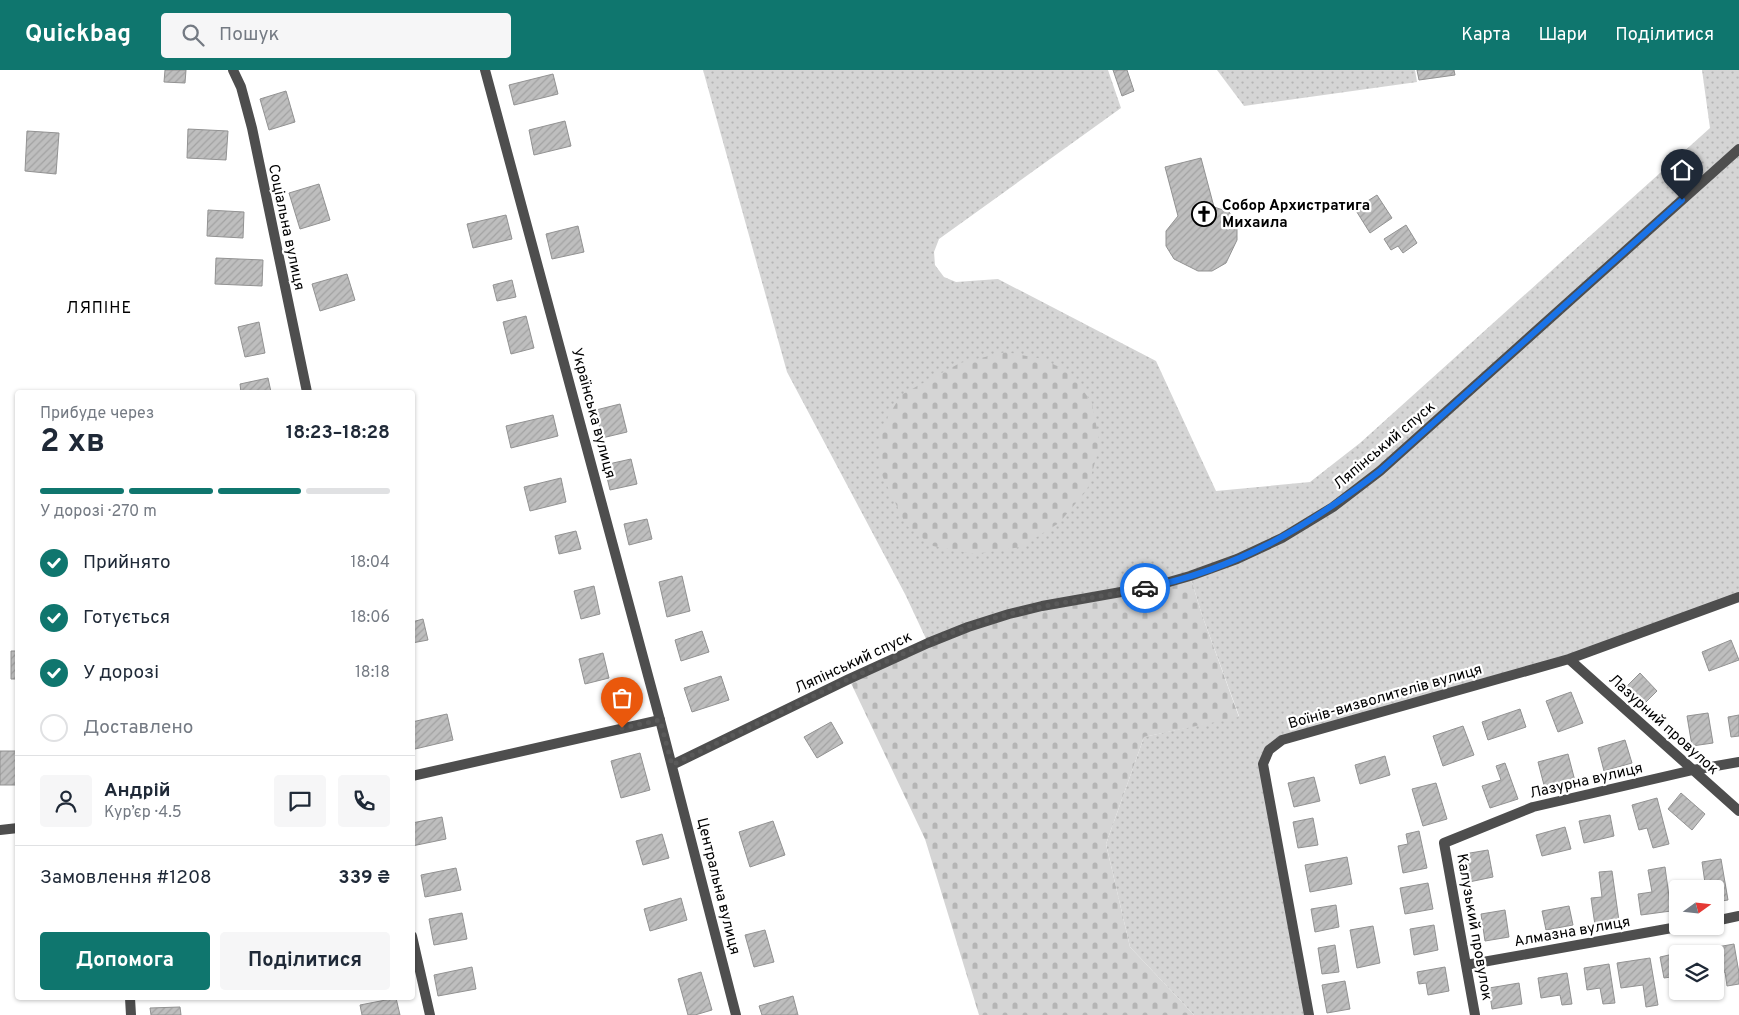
<!DOCTYPE html>
<html lang="uk">
<head>
<meta charset="utf-8">
<style>
	:root { --surface:#fff; --page:#f6f6f7; --text:#1f2937; --muted:#747a83; --line:#e0e1e3; --accent:#0f766e }
	body { margin:0; font-family:Overpass,sans-serif; background:var(--page); color:var(--text); height:100vh; display:flex; flex-direction:column; font-size:19px; white-space:nowrap }
	* { box-sizing:border-box; margin:0 }
	p { font-size:16px; color:var(--muted) }
	.icon { flex:none; width:28px; height:28px; fill:none; stroke:currentColor; stroke-width:2; stroke-linecap:round; stroke-linejoin:round }
	.map { position:relative; flex:1; overflow:hidden }
	.panel { position:absolute; left:15px; top:320px; width:400px; height:610px; display:flex; flex-direction:column; background:var(--surface); border-radius:5px; box-shadow:0 1px 4px #0004 }
	.panel>* { flex:none }
	.needle { width:32px; rotate:75deg }
	.controls { position:absolute; left:1669px; top:810px; display:grid; gap:10px }
	.controls a { display:grid; place-items:center; width:55px; height:55px; border-radius:5px; background:var(--surface); box-shadow:0 1px 4px #0004; font-size:25px }
	.pin { position:absolute; display:grid; place-items:center; width:42px; height:42px; color:#fff; margin:-51px -21px; border-radius:50% 50% 50% 0; rotate:-45deg; box-shadow:0 0 5px #0007 }
	.pin .icon { rotate:45deg }
	.courier { position:absolute; display:grid; place-items:center; width:50px; height:50px; margin:-25px; border:4px solid #1a73e8; border-radius:50%; background:#fff; color:#222; box-shadow:0 1px 6px #0007 }
	.overview em { font-style:normal; font-weight:700 }
	.overview div { display:flex; flex-direction:column-reverse }
	.overview { display:flex; align-items:center; justify-content:space-between; height:85px; padding:0 25px }
	h1 { font-size:32px; font-weight:700; line-height:38px }
	.bar { display:grid; grid-template-columns:repeat(4,1fr); gap:8px 5px; align-content:center; height:60px; padding:0 25px }
	.bar i { height:6px; border-radius:4px; background:var(--line) }
	.bar .active { background:var(--accent) }
	.bar p { grid-column:span 4 }
	.line { display:flex; align-items:center; gap:12px; padding:0 25px; border-top:1px solid var(--line) }
	.line div { flex:1 }
	.round { display:grid; place-items:center; flex:none; width:52px; height:52px; border-radius:5px; background:var(--page) }
	ol { padding:0 25px; list-style:none }
	li { display:flex; align-items:center; gap:15px; height:55px }
	li p { margin-inline-start:auto }
	li .icon { padding:5px; border-radius:50%; background:var(--accent); color:#fff; stroke-width:4 }
	li:last-child { color:var(--muted) }
	li i { width:28px; height:28px; border:2px solid var(--line); border-radius:50% }
	.primary-button { display:flex; gap:10px; margin-top:auto; padding:10px 25px }
	.primary-button a { flex:1; height:58px; border-radius:5px; background:var(--accent); color:#fff; font-size:20px; font-weight:700; line-height:58px; text-align:center }
	.primary-button a+a { background:var(--page); color:var(--text) }
	header { display:flex; align-items:center; gap:30px; box-sizing:border-box; height:70px; padding:0 25px; background:var(--accent); color:#fff }
	header strong { font-size:24px }
	nav { display:flex; gap:28px; margin-inline-start:auto; font-size:18px }
	.search { width:350px; height:45px; background:var(--page); display:flex; align-items:center; gap:12px; box-sizing:border-box; padding:0 18px; border-radius:5px; color:var(--muted); font-size:19px }
	.map>svg:first-child { display:block }
</style>
</head>
<body>
<header>
<strong>Quickbag</strong>
<div class="search"><svg class="icon" aria-label="search" viewBox="0 0 24 24"><circle cx="10" cy="10" r="6"/><path d="M15 15l6 6"/></svg>Пошук</div>
<nav><a>Карта</a><a>Шари</a><a>Поділитися</a></nav>
</header>
<div class="map">
<svg width="1739" height="945" viewBox="0 0 1739 945">
	<defs>
		<pattern id="grass-dots" width="8" height="8" patternUnits="userSpaceOnUse" patternTransform="scale(1.25)"><rect width="8" height="8" fill="#d5d5d5"/><path d="M2 2h.1M6 6h.1" fill="none" stroke="#b5b5b5" stroke-width="1.8" stroke-linecap="round"/></pattern>
		<pattern id="cemetery-stones" width="16" height="16" patternUnits="userSpaceOnUse" patternTransform="scale(1.25)"><rect width="16" height="16" fill="#d5d5d5"/><path d="M2 7V4a2 2 0 0 1 4 0v3zM10 15v-3a2 2 0 0 1 4 0v3z" fill="#b5b5b5"/></pattern>
		<pattern id="building-hatch" width="6" height="6" patternUnits="userSpaceOnUse" patternTransform="scale(1.25)"><rect width="6" height="6" fill="#bebebe"/><path d="M-1 1l2-2M0 6l6-6M5 7l2-2" fill="none" stroke="#a2a2a2"/></pattern>
	</defs>
	<rect width="100%" height="100%" fill="#fff"/>
	<path fill="url(#grass-dots)" d="M703,0H1108L1121,38L939,169L934,182L935,195L944,207L956,212L998,209L1156,291L1216,421L1310,412L1360,373L1710,58L1702,0H1739V527L1569,589L1283,670L1263,694L1309,945H1194L1130,877L1106,774L1144,667L1239,646L1202,545L1190,506L928,573L905,524L787,302Z
		M1217,0H1415L1417,12L1244,36Z"/>
	<path fill="url(#cemetery-stones)" d="M1006,282L1042,289L1070,302L1092,333L1100,375L1087,420L1059,453L1021,477L974,484L933,476L906,455L881,403L880,360L901,325L960,293Z
		M1190,506L1202,545L1239,647L1144,667L1106,774L1130,877L1194,945H979L925,769L849,609L968,557Z"/>
	<path fill="url(#building-hatch)" stroke="#929292" d="M165,0H186L185,13L164,12Z
		M1113,0H1127L1134,21L1122,26Z
		M1417,0H1454L1455,5L1419,10Z
		M553,4L558,24L514,35L509,15Z
		M286,21L295,52L269,60L260,29Z
		M565,51L571,76L534,85L529,60Z
		M188,59L228,61L226,90L187,88Z
		M27,61L59,63L56,104L25,101Z
		M1201,88L1214,137L1229,142L1237,154V170L1226,193L1212,201H1198L1174,189L1166,176V161L1178,146L1165,97Z
		M319,114L330,150L300,159L289,123Z
		M1377,125L1392,148L1370,163L1355,139Z
		M208,140L244,142L243,168L207,166Z
		M506,145L512,169L473,178L467,154Z
		M1406,155L1417,173L1403,183L1398,176L1391,180L1384,169Z
		M578,156L584,182L552,189L546,164Z
		M216,188L263,190L262,216L215,214Z
		M347,204L355,230L320,241L312,214Z
		M512,210L516,227L497,231L493,215Z
		M526,246L534,278L511,284L503,252Z
		M259,252L265,283L245,287L238,257Z
		M268,308L271,322H241L240,314Z
		M620,334L627,362L602,368L596,340Z
		M553,345L558,366L511,378L506,356Z
		M631,389L637,414L610,420L604,395Z
		M561,408L566,432L530,441L524,417Z
		M647,449L652,469L629,475L624,454Z
		M576,461L581,479L559,484L555,466Z
		M682,506L690,541L667,547L659,512Z
		M594,516L600,544L581,549L574,521Z
		M423,549L428,570L412,573V552Z
		M702,561L709,582L681,591L675,570Z
		M1731,570L1739,590L1709,601L1702,582Z
		M11,581H18V609H11Z
		M603,583L609,608L585,614L579,589Z
		M1640,603L1657,621L1644,634L1626,617Z
		M721,606L729,630L692,642L684,618Z
		M1571,622L1583,653L1558,662L1546,631Z
		M1520,639L1526,657L1488,670L1482,652Z
		M1708,643L1713,673L1692,676L1687,646Z
		M447,644L453,670L415,679L412,668V652Z
		M1739,645V666L1731,667L1728,647Z
		M831,652L843,673L817,688L804,667Z
		M1463,656L1474,685L1443,696L1433,666Z
		M1625,670L1632,693L1604,701L1598,678Z
		M0,681H18V715H0Z
		M640,683L650,720L621,728L611,691Z
		M1568,684L1575,711L1545,719L1538,692Z
		M1385,686L1390,705L1360,714L1355,695Z
		M1505,693L1518,729L1490,738L1482,716L1501,710L1496,696Z
		M1314,707L1320,731L1294,737L1288,713Z
		M1436,713L1447,749L1423,756L1412,719Z
		M1681,723L1705,744L1692,760L1668,739Z
		M1657,728L1669,774L1653,778L1647,758L1639,760L1632,735Z
		M1610,745L1614,766L1584,773L1579,751Z
		M442,747L446,769L412,776V753Z
		M1313,748L1318,775L1298,778L1293,752Z
		M773,751L785,785L750,797L739,762Z
		M1565,757L1571,779L1542,786L1536,765Z
		M1419,761L1427,798L1403,803L1398,776L1408,774L1406,764Z
		M662,764L669,788L643,795L636,771Z
		M1488,780L1493,807L1469,812L1464,784Z
		M1347,787L1352,814L1310,822L1305,795Z
		M1721,789L1728,830L1715,832V819H1698V814L1705,813L1702,792Z
		M1665,797L1671,841L1641,845L1638,824L1652,822L1648,800Z
		M456,798L461,820L425,827L421,805Z
		M1612,801L1619,851L1595,855L1591,828L1602,827L1599,802Z
		M1428,813L1433,839L1405,844L1400,818Z
		M681,828L687,850L650,861L644,839Z
		M1336,835L1339,857L1315,862L1311,839Z
		M1569,836L1573,855L1546,860L1542,841Z
		M1505,840L1509,867L1485,871L1481,844Z
		M462,843L467,869L434,875L429,849Z
		M1434,855L1438,880L1414,885L1410,859Z
		M1373,856L1380,893L1357,898L1350,860Z
		M765,860L774,892L754,897L745,865Z
		M1734,874L1739,903V914L1727,916L1725,902L1715,904V884H1707L1706,879Z
		M1335,875L1339,902L1322,904L1318,878Z
		M1687,881L1688,884H1678V906L1664,908L1660,887Z
		M1650,888L1658,935L1646,937L1643,915L1621,918L1617,893Z
		M1609,894L1615,933L1603,934L1600,918L1587,920L1584,898Z
		M472,897L476,919L438,926L434,905Z
		M1445,897L1449,921L1428,925L1426,913L1419,914L1417,902Z
		M701,902L712,940L695,945H688L678,909Z
		M1567,903L1572,934L1562,935L1560,925L1541,928L1538,908Z
		M1345,911L1350,939L1327,943L1322,915Z
		M1519,913L1522,934L1492,939L1489,918Z
		M793,926L798,945H762L759,936Z
		M396,928L400,945H362L360,935Z
		M180,937L181,945H151L150,938Z"/>
	<g fill="none" stroke-linecap="round" stroke-linejoin="round">
		<path stroke="#4e4e4e" stroke-width="10" d="M233,0L241,17L252,58L307,322
			M1569,589L1739,741
			M412,706L660,650
			M0,760L18,758
			M1715,851L1739,846
			M412,866L430,945
			M1466,895L1683,856
			M130,928L131,945
			M1309,945L1263,694L1269,680L1282,670L1569,589L1739,527
			M1475,945L1444,773L1533,737L1693,700L1739,692"/>
		<path stroke="#4e4e4e" stroke-width="10" d="M485,0L660,650L736,945
			M672,695L849,609L928,573L968,557L1009,544L1042,536L1155,516L1190,506L1237,489L1282,468L1333,437L1380,401L1739,79"/>
	</g>
	<g fill="none" stroke-linecap="round" stroke-linejoin="round">
		<path stroke="#595959" stroke-width="5" stroke-dasharray="0 9" d="M622,658L660,650L672,695C725,669 779,643 832,617C877,596 921,574 967,557C1025,536 1085,530 1145,518"/>
		<path stroke="#1a73e8" stroke-width="6" d="M1145,518C1237,499 1306,458 1380,401L1682,130"/>
	</g>
	<defs>
		<symbol id="church-ring" viewBox="-11 -11 22 22"><circle r="9.5" fill="#fff" stroke="#000" stroke-width="1.5"/><path d="M-1.2-6h2.4v3.5h3.3v2.4h-3.3V6h-2.4V-.1h-3.3v-2.4h3.3Z" fill="#000"/></symbol>
	</defs>
	<g fill-rule="evenodd">
		<use href="#church-ring" x="1190" y="130" width="28" height="28"/>
	</g>
	<g text-anchor="middle" stroke-width="4.5" stroke-linejoin="round" paint-order="stroke">
		<g font-size="15" font-weight="bold" fill="#000" stroke="#fff" text-anchor="start">
			<text x="1222" y="140">Собор Архистратига<tspan x="1222" dy="17">Михаила</tspan></text>
		</g>
		<g font-size="15" fill="#000" stroke="#fff">
			<text transform="translate(287 157) rotate(78)" y="5">Соціальна вулиця</text>
			<text transform="translate(594 343) rotate(75)" y="5">Українська вулиця</text>
			<text transform="translate(1384 375) rotate(-40)" y="5">Ляпінський спуск</text>
			<text transform="translate(853 592) rotate(-25)" y="5">Ляпінський спуск</text>
			<text transform="translate(1385 626) rotate(-16)" y="5">Воїнів-визволителів вулиця</text>
			<text transform="translate(1664 654) rotate(42)" y="5">Лазурний провулок</text>
			<text transform="translate(1586 710) rotate(-13)" y="5">Лазурна вулиця</text>
			<text transform="translate(719 816) rotate(76)" y="5">Центральна вулиця</text>
			<text transform="translate(1475 857) rotate(80)" y="5">Калузький провулок</text>
			<text transform="translate(1572 861) rotate(-10)" y="5">Алмазна вулиця</text>
		</g>
		<g font-size="16" letter-spacing="1" fill="#000" stroke="#fff">
			<text x="99" y="243">ЛЯПІНЕ</text>
		</g>
	</g>
</svg>
<div class="controls">
<a><svg class="needle" viewBox="-14 -14 28 28"><path d="M0-13l5 13h-10z" fill="#e53935"/><path d="M0 13l5-13h-10z" fill="#747a83"/></svg></a>
<a><svg class="icon" aria-label="layers" viewBox="0 0 24 24"><path d="M12 4l9 5-9 5-9-5zM3 14l9 5 9-5"/></svg></a>
</div>
<div class="pin" style="left:622px;top:658px;background:#ea580c"><svg class="icon" aria-label="bag" viewBox="0 0 24 24"><path d="M5 8h14l-1 12H6zM9 8a3 3 0 0 1 6 0"/></svg></div>
<div class="pin" style="left:1682px;top:130px;background:#1f2937"><svg class="icon" aria-label="home" viewBox="0 0 24 24"><path d="M3 11l9-7 9 7M6 9v11h12V9"/></svg></div>
<div class="courier" style="left:1145px;top:518px"><svg class="icon" aria-label="car" viewBox="0 0 24 24"><path d="M5 17H2v-5l4-1 3-4h7l3 4 3 1v5h-3M9 17h6M6 11h13"/><circle cx="7" cy="17" r="2"/><circle cx="17" cy="17" r="2"/></svg></div>
<section class="panel">
<div class="overview"><div><h1>2 хв</h1><p>Прибуде через</p></div><em>18:23–18:28</em></div>
<div class="bar"><i class="active"></i><i class="active"></i><i class="active"></i><i></i><p>У дорозі · 270 m</p></div>
<ol>
<li><svg class="icon" aria-label="check" viewBox="0 0 24 24"><path d="M5 12l5 5 9-10"/></svg>Прийнято<p>18:04</p></li>
<li><svg class="icon" aria-label="check" viewBox="0 0 24 24"><path d="M5 12l5 5 9-10"/></svg>Готується<p>18:06</p></li>
<li><svg class="icon" aria-label="check" viewBox="0 0 24 24"><path d="M5 12l5 5 9-10"/></svg>У дорозі<p>18:18</p></li>
<li><i></i>Доставлено</li>
</ol>
<div class="line" style="height:90px"><a class="round"><svg class="icon" aria-label="person" viewBox="0 0 24 24"><circle cx="12" cy="8" r="4"/><path d="M4 21q1-7 8-7t8 7"/></svg></a><div><b>Андрій</b><p>Кур’єр · 4.5</p></div><a class="round"><svg class="icon" aria-label="chat" viewBox="0 0 24 24"><path d="M4 5h16v11H9l-5 4z"/></svg></a><a class="round"><svg class="icon" aria-label="phone" viewBox="0 0 24 24"><path d="M5 4h4l2 5-3 2q2 4 5 5l2-3 5 2v4C11 20 4 13 5 4z"/></svg></a></div>
<div class="line" style="height:65px"><div>Замовлення #1208</div><b>339 ₴</b></div>
<div class="primary-button"><a>Допомога</a><a>Поділитися</a></div>
</section>
</div>
</body>
</html>
